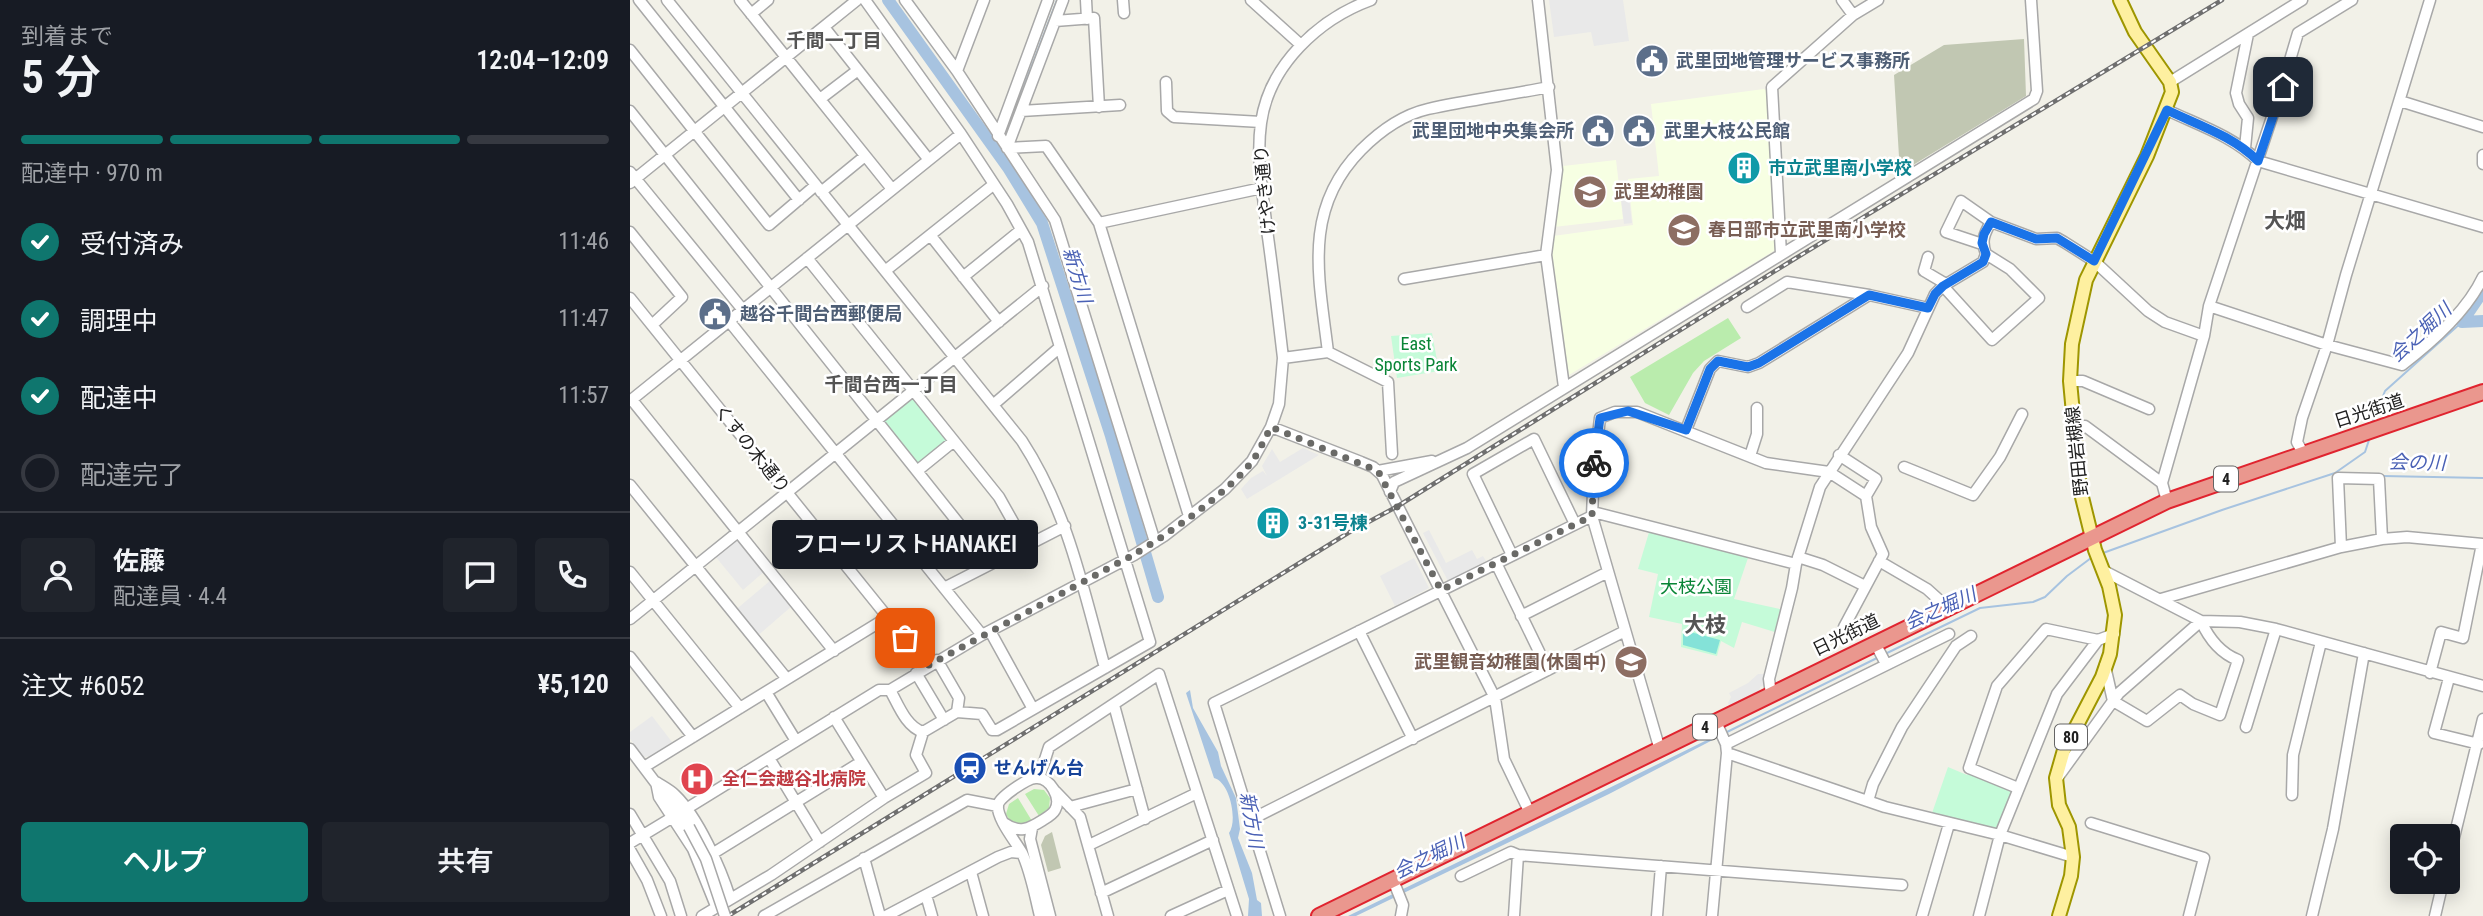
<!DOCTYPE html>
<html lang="ja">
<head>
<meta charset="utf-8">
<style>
	:root { --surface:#171b24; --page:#20242c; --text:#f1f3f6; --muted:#9ea1a6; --line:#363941; --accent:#0f766e }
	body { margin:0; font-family:"Roboto Condensed","Noto Sans JP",sans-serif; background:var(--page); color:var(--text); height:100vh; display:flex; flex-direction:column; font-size:26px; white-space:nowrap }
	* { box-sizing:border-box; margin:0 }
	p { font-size:23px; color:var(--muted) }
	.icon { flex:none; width:38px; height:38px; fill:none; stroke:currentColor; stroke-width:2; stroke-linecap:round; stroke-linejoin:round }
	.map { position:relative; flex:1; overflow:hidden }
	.side { display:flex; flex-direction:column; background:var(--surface); width:630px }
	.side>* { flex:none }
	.controls { position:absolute; left:1760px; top:824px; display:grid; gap:14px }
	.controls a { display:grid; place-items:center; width:70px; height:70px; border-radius:7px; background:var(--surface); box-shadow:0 4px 18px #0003; font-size:35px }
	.pin { position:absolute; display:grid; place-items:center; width:60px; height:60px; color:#fff; margin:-30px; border-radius:14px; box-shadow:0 4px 10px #0006 }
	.courier { position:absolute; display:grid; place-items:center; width:70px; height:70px; margin:-35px; border:5px solid #1a73e8; border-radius:50%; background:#fff; color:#222; box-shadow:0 2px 9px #0007 }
	.bubble { position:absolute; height:49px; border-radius:7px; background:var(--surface); box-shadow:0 4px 18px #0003; font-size:23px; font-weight:600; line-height:49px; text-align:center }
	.summary em { font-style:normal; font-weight:600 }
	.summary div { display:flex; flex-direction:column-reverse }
	.summary { display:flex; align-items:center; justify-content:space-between; height:119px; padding:0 21px }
	h1 { font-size:46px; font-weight:600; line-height:52px }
	.bar { display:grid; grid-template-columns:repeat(4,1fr); gap:10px 7px; align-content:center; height:84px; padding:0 21px }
	.bar i { height:9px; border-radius:5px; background:var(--line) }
	.bar .active { background:var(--accent) }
	.bar p { grid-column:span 4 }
	.line { display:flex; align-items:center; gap:18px; padding:0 21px; border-top:2px solid var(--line) }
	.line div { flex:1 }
	.round { display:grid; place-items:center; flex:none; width:74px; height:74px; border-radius:7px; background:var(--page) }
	ol { padding:0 21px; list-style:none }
	li { display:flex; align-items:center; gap:21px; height:77px }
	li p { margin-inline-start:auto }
	li .icon { padding:7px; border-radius:50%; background:var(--accent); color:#fff; stroke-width:4 }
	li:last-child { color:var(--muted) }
	li i { width:38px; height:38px; border:4px solid var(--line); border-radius:50% }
	.action { display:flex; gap:14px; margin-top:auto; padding:14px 21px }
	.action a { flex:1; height:80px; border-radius:7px; background:var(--accent); color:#fff; font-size:28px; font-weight:600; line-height:80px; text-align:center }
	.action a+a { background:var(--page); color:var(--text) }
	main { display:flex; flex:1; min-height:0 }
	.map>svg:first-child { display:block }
</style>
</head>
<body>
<main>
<section class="side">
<div class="summary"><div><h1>5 分</h1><p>到着まで</p></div><em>12:04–12:09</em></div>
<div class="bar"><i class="active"></i><i class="active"></i><i class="active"></i><i></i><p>配達中 · 970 m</p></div>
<ol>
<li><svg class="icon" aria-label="check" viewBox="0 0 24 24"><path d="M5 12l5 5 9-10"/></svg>受付済み<p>11:46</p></li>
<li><svg class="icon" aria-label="check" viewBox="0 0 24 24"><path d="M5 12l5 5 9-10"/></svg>調理中<p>11:47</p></li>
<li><svg class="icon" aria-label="check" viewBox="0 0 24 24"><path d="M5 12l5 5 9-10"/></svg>配達中<p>11:57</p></li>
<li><i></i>配達完了</li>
</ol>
<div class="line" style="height:126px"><a class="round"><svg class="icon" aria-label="person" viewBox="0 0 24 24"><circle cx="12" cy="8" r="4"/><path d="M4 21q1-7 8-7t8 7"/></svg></a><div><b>佐藤</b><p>配達員 · 4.4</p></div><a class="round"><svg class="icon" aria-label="chat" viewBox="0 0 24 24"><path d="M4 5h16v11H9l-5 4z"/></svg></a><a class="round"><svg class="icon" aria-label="phone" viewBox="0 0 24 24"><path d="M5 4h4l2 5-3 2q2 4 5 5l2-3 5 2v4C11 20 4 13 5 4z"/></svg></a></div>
<div class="line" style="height:91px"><div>注文 #6052</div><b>¥5,120</b></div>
<div class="action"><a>ヘルプ</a><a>共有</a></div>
</section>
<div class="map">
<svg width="1853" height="916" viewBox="0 0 1853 916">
	<rect width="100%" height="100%" fill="#f2f1e8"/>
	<path fill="#f7ffe3" d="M1134,89L1138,92L1147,249L939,375L922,260L923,236L1003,225L998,179L1029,176L1021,104Z
		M986,160L993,219L924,227L933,166Z"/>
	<path fill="#c1c7b2" d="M1394,39L1396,96L1270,173L1264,75L1314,45Z
		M422,832L431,868L418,872L411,845L415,836Z"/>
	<path fill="#baecad" d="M1098,318L1111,338L1074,361L1063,373L1039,415L1015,403L1000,377Z
		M404,789L414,790L420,798L419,808L409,816L395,794Z
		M388,798L402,821L393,826L380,821L376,814L379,804Z"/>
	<path fill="#c5fbd9" d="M802,333L809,371L767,378L761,336Z
		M284,395L321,441L289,467L251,422Z
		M1020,529L1119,555L1104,599L1154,610L1148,633L1112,622L1104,648L1091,641L1087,656L1051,647L1052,624L1019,617L1028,574L1008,569Z
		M1318,767L1337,775L1339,773L1380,790L1383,794L1369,829L1364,831L1301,816Z"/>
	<path fill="#84e2d8" d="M1053,630L1090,640L1086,654L1053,645Z"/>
	<path fill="#e9e9e9" d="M919,0H993L999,41L964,46L961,32L924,37Z
		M997,180L1002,223L994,224L989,181Z
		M673,448L689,455L617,499L611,489L621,478L633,471L637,476L632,466L642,449L650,462Z
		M799,530L816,563L842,550L847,559L853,556L856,561L818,581L793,533Z
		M107,538L135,571L113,590L85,556Z
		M784,558L799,588L765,606L750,576Z
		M141,580L162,606L125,638L103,612Z
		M1128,674H1136L1135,685L1130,687L1129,693L1100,707L1098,703L1101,697L1099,693L1118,683Z
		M22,716L42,742L22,756L14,757L0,739V732Z"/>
	<path fill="#a7c3e0" d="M560,690L563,708L588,752L591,766L606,798L610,829L608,838L622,873L627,900L631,903L632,916H618L619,899L599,833C608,821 600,782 584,778L556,693Z
		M1098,732L979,794L726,916H718L1079,739Z"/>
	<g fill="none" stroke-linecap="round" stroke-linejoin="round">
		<path stroke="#a7c3e0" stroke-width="2" d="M375,136L427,0
			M369,157L371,148
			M1742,424L1755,391L1832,322
			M1753,476L1853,478
			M1473,553L1592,510L1705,473L1735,452L1740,437
			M1255,654L1350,608L1403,602L1415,597L1437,576L1461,558
			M1095,733L1247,658"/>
		<path stroke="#a7c3e0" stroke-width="12" d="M258,0L379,169L412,223L481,436L528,597
			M1832,322L1853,291
			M1832,322L1853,321"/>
		<defs>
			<path id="minor" d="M9,0L169,200
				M37,0L392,441C438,512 453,588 475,668
				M110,0L262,189
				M235,0L331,134L377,204L398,242L520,642L367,730H362L352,714L327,712
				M275,0L327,71L425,220L525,542
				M456,0L457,19
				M493,0L494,13
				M621,0L671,45
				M908,0L927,170L916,255L934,387
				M1212,0L1223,15
				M121,14L138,0
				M425,21L464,18L469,107
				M194,27L299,160
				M0,50L139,225L186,185
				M327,71L354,0
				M536,82L537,111L544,117L631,122
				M1540,82L1672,0
				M190,99L228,70
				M1770,101L1853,127
				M1537,110C1568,125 1603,136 1628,161L1853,227
				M0,111L361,564
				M391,111L490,105
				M368,136L418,0
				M377,148L416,146L469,223L559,516
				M377,148L433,0
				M1615,148L1618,118L1609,104L1606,93L1618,34
				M1853,155V164
				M0,172L113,310
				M0,183L227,0
				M191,192L235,156
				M469,223L632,188
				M0,232L52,297L22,325
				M301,236L369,322
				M1352,244L1316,232L1331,201L1361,222L1406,239L1427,238L1434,242L1464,261L1518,311L1535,322L1574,336
				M1151,254L1142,87L1223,15L1248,0
				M1298,257L1294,271L1316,284
				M177,258L369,497L396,545
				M255,271L363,185
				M333,277L391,230
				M774,279L916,255
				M1313,286L1362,340L1409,298L1380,269L1356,254
				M0,298L297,666
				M1579,306L1697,345L1772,365C1801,343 1837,311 1853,277
				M1117,307L1157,282L1239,295
				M99,321L352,635
				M698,352C689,277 672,210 731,150C749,132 772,115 798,109C838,100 879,95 919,87
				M653,358L698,352L758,382L762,454
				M1440,381H1453L1519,409
				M2,400L204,651
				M0,401L331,134
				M363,405L430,347
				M641,427L731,462L743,467L752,475L865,698L874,759L900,813
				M1444,427L1455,426L1532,483
				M1056,430L1080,369L1088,361L1118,367L1129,363L1239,295L1298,308
				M1673,453L1667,442L1672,418L1697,345L1716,275L1800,0
				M1209,455L1246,479L1236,496
				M1120,456L1127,434V408
				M1274,467L1343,495L1370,457L1392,414
				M287,471L324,441
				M748,471L802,461
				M0,485L157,679
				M760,492L764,482L837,448L1404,99L1407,91L1401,0
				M1537,501L1532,483L1574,336L1579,306L1652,87L1668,33L1722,0
				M963,512L1166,564
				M1711,547L1708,478L1749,479L1752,539
				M882,555L843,474L904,439L945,524
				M1168,557L1193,565L1235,586
				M1249,561L1297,589L1317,607
				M866,563L918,670
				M1474,571L1571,621L1610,622L1646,629L1853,686
				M0,572L110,708
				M314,588L435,526
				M1531,599L1711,547L1752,539L1777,537L1853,544
				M891,616L978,572
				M0,619L413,286
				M360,631L403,709
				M729,631L783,739
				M1245,643L1256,664
				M0,657L63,737
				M286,673L314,720
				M1800,673L1811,632L1833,638L1852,544
				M1819,678L1804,733L1849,744
				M260,690C268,704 276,727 293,732L327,712L329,698L307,660
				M136,692L166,741
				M1141,695L1139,679L1162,588L1166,564L1190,487L1278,353L1305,294L1313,286L1353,262L1356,254C1351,241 1354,234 1361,222
				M484,705L515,819
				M204,717L254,798
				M1616,727L1646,629
				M1096,744L1319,634
				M0,749L59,827
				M1030,750L962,516L964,469L970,418L985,412H1007L1136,463L1199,472L1236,496L1241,527L1253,554L1214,627
				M1097,753L1255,807L1370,835L1443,857
				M139,758L190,842
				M14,767L258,617
				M1428,777L1483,701L1489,693L1571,621C1579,639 1590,653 1608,660L1590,715L1563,704L1550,695L1517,721L1483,701L1475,666
				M409,778L419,747L529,674L607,916
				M26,782C32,786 40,790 45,795C68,817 91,869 100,898
				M26,782L29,797L63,849L86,906
				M1388,788L1339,768L1367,686L1416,629L1468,640
				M425,791L450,817L478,916
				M1662,795L1663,755L1691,642
				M1238,801L1243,784L1272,727L1326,646L1341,636
				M440,807L507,789
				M56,809L249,690H260L352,635L504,555L534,536L595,489L622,461L641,427L649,404L653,358C648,315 643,272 637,230C633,194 626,159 631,123C639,65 689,19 741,0
				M0,814L40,881L51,916
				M620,820L995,631
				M374,823C389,834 399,829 413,820C418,817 423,814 425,810C432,798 420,777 406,778C398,778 369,797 368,805C366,818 386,842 392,853C401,872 405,896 410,916
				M1461,823L1574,858L1559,916
				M402,828L400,839L420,916
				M0,843L43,817
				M459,845L567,793
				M0,850L17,880L31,916
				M82,854L231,762
				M234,858L250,916
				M1818,862L1853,719
				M341,872L353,916
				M831,876L881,852L888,855L1272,885
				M763,880L773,905L771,916
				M471,893L583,840
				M296,895L302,916
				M72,916L141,875L254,798L296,773L286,755L293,732
				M134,916L337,800L368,806
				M256,916L368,857L381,852L391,853
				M541,916L598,890
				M650,916L584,703L962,516
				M884,916L888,855
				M1027,916L1031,866
				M1082,916L1097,753L1096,744L1086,722
				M1292,916L1319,824
				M1349,916L1370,835L1427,694L1468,640L1484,634
				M1682,916L1703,829L1734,653
				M1805,916L1813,882"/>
			<path id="major" d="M1429,916L1441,876L1443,857L1439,827L1429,805L1426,778L1434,750L1472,677L1480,654L1485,615L1479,586L1465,550L1450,489L1440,381L1442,344L1456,280L1517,156L1542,92L1540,82L1505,32L1490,0"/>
			<path id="highway" d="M689,916L1537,501L1853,392"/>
		</defs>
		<use href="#minor" stroke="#a8a8a8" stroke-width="13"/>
		<use href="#major" stroke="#9e9600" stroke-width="16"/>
		<use href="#highway" stroke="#e0242f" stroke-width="18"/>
		<use href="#minor" stroke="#fff" stroke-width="10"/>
		<use href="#major" stroke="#fef0a0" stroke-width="12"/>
		<use href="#highway" stroke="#ea978e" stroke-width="14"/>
		<defs>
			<path id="rail" d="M98,916L718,533L768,506L1166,258L1592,0"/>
		</defs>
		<use href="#rail" stroke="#6f6f6f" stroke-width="4.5"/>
		<use href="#rail" stroke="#fff" stroke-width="2" stroke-dasharray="5" stroke-linecap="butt"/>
		<defs>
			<path id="minor-bridge" d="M59,827L76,859L95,916"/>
		</defs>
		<use href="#minor-bridge" stroke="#a8a8a8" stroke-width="13" stroke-linecap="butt"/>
		<use href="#minor-bridge" stroke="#fff" stroke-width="10"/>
	</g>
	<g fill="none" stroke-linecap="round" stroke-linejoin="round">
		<path stroke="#6a6a67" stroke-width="7" stroke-dasharray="0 12.6" d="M275,638L297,666L503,555C537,535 601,491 623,460C630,450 635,438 641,427L748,471L811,590L962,516L964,463"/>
		<path stroke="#1a73e8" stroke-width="9" d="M964,463L970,418L998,411L1056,430L1080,369L1088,361L1118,367L1129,363L1239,295L1298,308L1305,294L1313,286L1353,262L1356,254L1352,243L1354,234L1361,222L1406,239L1427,238L1464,261L1537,110C1568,125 1603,136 1628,161L1653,87"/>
	</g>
	<defs>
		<symbol id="civic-disc" viewBox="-11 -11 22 22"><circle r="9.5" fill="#5c6f8a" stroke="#fff"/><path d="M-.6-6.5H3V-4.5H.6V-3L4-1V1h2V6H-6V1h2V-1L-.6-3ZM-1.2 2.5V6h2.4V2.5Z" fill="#fff"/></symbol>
		<symbol id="building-disc" viewBox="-11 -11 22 22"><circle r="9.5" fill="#0f9aa8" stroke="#fff"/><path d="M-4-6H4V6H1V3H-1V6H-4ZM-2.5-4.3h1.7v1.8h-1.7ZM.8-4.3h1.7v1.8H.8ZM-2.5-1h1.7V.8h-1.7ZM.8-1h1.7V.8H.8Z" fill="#fff"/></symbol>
		<symbol id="school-disc" viewBox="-11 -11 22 22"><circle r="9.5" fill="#8d6e63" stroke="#fff"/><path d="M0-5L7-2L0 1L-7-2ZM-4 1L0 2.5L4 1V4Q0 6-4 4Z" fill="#fff"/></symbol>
		<symbol id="station-disc" viewBox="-11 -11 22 22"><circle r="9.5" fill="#1a4fb4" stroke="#fff"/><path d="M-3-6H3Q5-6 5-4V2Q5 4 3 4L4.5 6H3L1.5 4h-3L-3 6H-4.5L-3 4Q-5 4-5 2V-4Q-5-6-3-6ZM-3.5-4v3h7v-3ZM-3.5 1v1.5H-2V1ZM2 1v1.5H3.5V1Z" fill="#fff"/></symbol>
		<symbol id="hospital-disc" viewBox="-11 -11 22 22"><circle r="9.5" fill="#e0444e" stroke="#fff"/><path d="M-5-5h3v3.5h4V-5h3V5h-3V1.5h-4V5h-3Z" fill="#fff"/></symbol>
	</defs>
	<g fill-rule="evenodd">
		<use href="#civic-disc" x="1003" y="42" width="38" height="38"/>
		<use href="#civic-disc" x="949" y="112" width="38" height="38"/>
		<use href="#civic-disc" x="990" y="112" width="38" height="38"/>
		<use href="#building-disc" x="1095" y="149" width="38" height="38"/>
		<use href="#school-disc" x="941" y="173" width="38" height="38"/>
		<use href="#school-disc" x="1035" y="211" width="38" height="38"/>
		<use href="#civic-disc" x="66" y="295" width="38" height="38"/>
		<use href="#building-disc" x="624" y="504" width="38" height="38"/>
		<use href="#school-disc" x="982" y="643" width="38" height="38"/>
		<use href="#station-disc" x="321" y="749" width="38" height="38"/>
		<use href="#hospital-disc" x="48" y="760" width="38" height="38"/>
	</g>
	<g text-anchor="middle" stroke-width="5" stroke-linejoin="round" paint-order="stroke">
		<g fill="#fff" stroke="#646464" stroke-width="2">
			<rect x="1584" y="466.5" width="24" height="25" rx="5"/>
			<rect x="1063" y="714.5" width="24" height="25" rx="5"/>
			<rect x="1425" y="724.5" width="32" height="25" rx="5"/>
		</g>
		<g font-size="16" font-weight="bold" fill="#212121">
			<text x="1596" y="485">4</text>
			<text x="1075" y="733">4</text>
			<text x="1441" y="743">80</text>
		</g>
		<g font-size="18" font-weight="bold" fill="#4e5e75" stroke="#fff" text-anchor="start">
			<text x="1046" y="67">武里団地管理サービス事務所</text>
			<text x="944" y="137" text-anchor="end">武里団地中央集会所</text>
			<text x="1034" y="137">武里大枝公民館</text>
			<text x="110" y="320">越谷千間台西郵便局</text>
		</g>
		<g font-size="18" font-weight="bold" fill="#0d838f" stroke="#fff" text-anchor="start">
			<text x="1138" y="174">市立武里南小学校</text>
			<text x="668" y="529">3-31号棟</text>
		</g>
		<g font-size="18" fill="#212121" stroke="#fff">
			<text transform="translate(635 190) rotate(-95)" y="6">けやき通り</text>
			<text transform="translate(1739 411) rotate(-18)" y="6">日光街道</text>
			<text transform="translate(122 449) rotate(51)" y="6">くすの木通り</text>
			<text transform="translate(1447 451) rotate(-96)" y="6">野田岩槻線</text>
			<text transform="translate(1216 635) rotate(-26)" y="6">日光街道</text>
		</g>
		<g font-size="18" font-weight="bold" fill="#785e54" stroke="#fff" text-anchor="start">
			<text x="984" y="198">武里幼稚園</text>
			<text x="1078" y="236">春日部市立武里南小学校</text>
			<text x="976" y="668" text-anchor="end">武里観音幼稚園(休園中)</text>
		</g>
		<g font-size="18" fill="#098536" stroke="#fff">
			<text x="786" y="350">East<tspan x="786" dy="21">Sports Park</tspan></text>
			<text x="1066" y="593">大枝公園</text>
		</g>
		<g font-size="18" font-weight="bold" fill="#164399" stroke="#fff" text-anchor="start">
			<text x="364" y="774">せんげん台</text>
		</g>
		<g font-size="18" font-weight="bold" fill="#be3a42" stroke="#fff" text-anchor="start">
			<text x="92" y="785">全仁会越谷北病院</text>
		</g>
		<g font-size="19" font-weight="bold" fill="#545454" stroke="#fff">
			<text x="204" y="47">千間一丁目</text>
			<text x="261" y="391">千間台西一丁目</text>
		</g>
		<g font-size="19" font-style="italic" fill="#4a61b5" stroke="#fff">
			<text transform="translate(448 275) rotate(73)" y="7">新方川</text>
			<text transform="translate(1790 332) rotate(-43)" y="7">会之堀川</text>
			<text transform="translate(1787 462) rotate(1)" y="7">会の川</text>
			<text transform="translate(1310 608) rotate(-24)" y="7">会之堀川</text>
			<text transform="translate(622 820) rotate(80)" y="7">新方川</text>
			<text transform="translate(799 856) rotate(-26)" y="7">会之堀川</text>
		</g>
		<g font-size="21" font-weight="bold" fill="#545454" stroke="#fff">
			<text x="1655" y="228">大畑</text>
			<text x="1075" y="632">大枝</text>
		</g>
	</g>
</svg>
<div class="controls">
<a><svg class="icon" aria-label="locate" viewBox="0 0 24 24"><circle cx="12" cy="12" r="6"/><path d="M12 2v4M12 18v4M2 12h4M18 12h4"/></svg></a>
</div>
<div class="pin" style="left:275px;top:638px;background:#ea580c"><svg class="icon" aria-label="bag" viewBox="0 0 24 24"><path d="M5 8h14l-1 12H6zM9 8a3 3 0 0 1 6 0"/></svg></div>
<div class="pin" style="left:1653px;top:87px;background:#1f2937"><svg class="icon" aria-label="home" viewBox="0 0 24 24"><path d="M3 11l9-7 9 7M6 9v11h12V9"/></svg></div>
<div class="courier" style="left:964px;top:463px"><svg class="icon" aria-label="bike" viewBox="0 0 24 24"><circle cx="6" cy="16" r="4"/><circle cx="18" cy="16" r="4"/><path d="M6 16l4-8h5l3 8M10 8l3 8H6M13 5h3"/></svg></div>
<div class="bubble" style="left:142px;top:520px;width:266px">フローリストHANAKEI</div>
</div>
</main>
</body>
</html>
